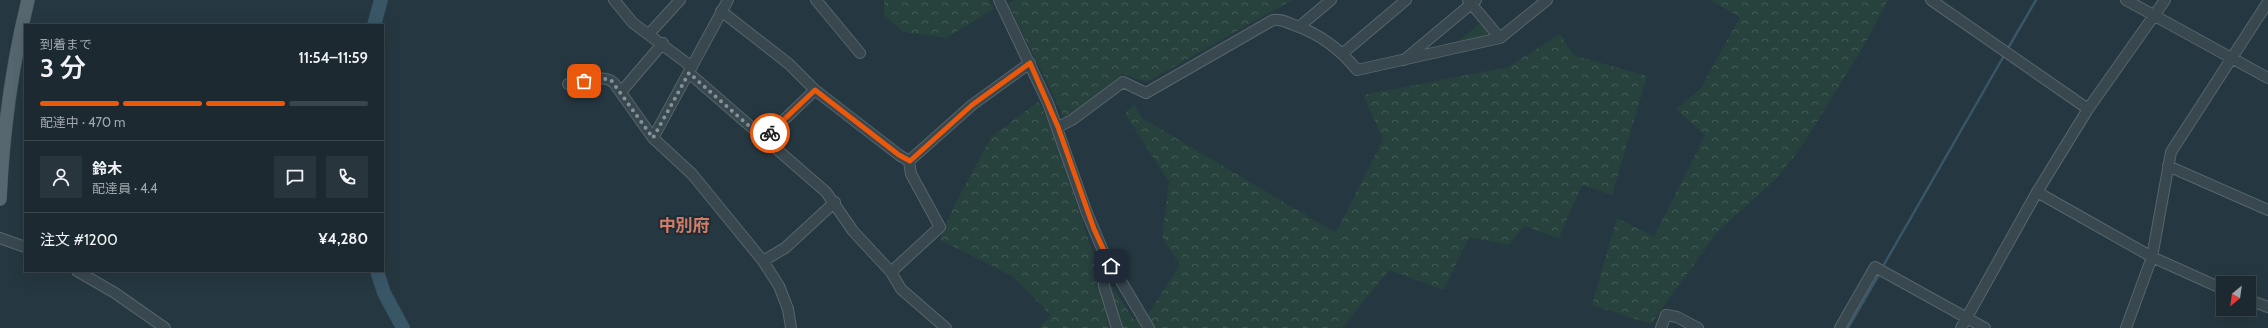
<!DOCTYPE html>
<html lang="ja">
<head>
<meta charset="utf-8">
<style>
	:root { --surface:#1c2930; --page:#29353c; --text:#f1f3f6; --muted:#a0a6ab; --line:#3a454c; --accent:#ea580c }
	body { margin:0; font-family:Cabin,"Noto Sans JP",sans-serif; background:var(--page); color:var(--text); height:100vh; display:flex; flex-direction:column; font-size:15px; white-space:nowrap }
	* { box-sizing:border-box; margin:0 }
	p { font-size:13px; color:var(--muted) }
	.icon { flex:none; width:22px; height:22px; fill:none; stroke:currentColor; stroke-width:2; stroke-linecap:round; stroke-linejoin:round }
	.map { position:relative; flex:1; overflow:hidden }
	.drawer { position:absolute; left:24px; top:24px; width:360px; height:248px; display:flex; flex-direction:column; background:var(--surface); border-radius:0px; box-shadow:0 4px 16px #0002,0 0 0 1px var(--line) }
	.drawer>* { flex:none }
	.needle { width:26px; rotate:209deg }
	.controls { position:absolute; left:2216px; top:276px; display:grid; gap:8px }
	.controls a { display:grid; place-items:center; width:40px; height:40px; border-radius:0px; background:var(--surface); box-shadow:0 4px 16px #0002,0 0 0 1px var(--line); font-size:20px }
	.pin { position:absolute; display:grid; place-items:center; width:34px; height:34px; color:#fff; margin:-17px; border-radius:8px; box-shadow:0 2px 6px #0006 }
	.courier { position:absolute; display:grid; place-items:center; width:40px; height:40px; margin:-20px; border:3px solid #ea580c; border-radius:50%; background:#fff; color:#222; box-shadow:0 1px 5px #0007 }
	.head em { font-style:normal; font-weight:600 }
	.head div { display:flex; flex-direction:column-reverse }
	.head { display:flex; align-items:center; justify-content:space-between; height:68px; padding:0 16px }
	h1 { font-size:26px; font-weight:600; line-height:30px }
	.bar { display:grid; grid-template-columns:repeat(4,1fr); gap:6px 4px; align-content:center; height:48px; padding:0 16px }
	.bar i { height:5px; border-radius:3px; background:var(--line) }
	.bar .current { background:var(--accent) }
	.bar p { grid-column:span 4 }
	.line { display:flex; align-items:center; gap:10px; padding:0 16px; border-top:1px solid var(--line) }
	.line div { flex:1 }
	.round { display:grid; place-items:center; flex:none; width:42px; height:42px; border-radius:0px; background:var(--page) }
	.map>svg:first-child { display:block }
</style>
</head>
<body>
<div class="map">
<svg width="2268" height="328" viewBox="0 0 2268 328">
	<defs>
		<pattern id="forest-crowns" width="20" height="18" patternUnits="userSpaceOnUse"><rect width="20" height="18" fill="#27413d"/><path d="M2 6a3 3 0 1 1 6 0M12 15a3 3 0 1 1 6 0" fill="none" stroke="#445b58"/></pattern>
	</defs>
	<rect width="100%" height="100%" fill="#253740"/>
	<path fill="url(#forest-crowns)" d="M884,0H989L994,9L946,38L903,32L884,15Z
		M1015,0H1292L1147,82L1123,74L1065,119L1008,4Z
		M1710,0H1888L1865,44L1802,146L1776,179L1718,231L1651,324L1592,305L1617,218L1654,237L1705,135L1676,109L1701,88L1740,17Z
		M1560,34L1573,55L1647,76L1612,195L1582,185L1559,238L1524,226L1509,245L1469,237L1444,290L1389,270L1342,328H1039L1051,315L1012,276L940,240L952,210L991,137L1039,101L1053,134L1096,262L1134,320L1148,314L1180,265L1162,237L1169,182L1125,114L1134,104L1142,118L1336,233L1383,139L1363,95L1508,67Z"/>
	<path fill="#27413d" d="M1480,23L1493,37L1454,45Z"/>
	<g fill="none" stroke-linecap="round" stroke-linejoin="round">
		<path stroke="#395667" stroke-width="2.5" d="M2007,50L2036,0
			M1882,268L2005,54
			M1848,328L1880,273"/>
		<path stroke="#395667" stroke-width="14" d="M374,25L381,0
			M377,271L384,293L403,328"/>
		<defs>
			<path id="minor" d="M614,0L633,23L692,67
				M816,0L860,53
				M999,0L1048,103L1087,213L1103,251L1149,328
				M1468,0L1500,38
				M1931,0L2088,109
				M2126,0L2268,78
				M721,11L789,64L815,90L899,155L909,161L972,105L1030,63
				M1300,26L1331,0
				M649,34L680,0
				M1342,54L1406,0
				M1404,60L1476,0
				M689,73L826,192L853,231L891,272L901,289L946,328
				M568,84C582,82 603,73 614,83L653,138L692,174L763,261L779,286L788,309L791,328
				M621,92L663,43
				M1058,127L1072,120L1123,82L1146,93L1273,20C1282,19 1286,22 1294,25C1320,34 1340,49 1357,70L1500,38L1547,0
				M653,138L728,0
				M764,139L815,90
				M2168,166L2268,210
				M2037,192L2152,257L2223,289
				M0,238L25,247
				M763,261L785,248L835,202
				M1111,266L1104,279V286L1117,328
				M77,271L115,293L165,328
				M891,272L940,227L911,174L909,161
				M2249,300L2268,307
				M1661,328L1666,315L1677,317L1698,328
				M1840,328L1875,267L1985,328
				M1961,328L2037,192L2088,109L2165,0
				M2126,328L2152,257L2171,152L2268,2"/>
			<path id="major" d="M0,199C3,132 12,65 28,0"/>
		</defs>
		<use href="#minor" stroke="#57656d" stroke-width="12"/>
		<use href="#major" stroke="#46545c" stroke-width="14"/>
		<use href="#minor" stroke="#39484f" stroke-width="10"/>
		<use href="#major" stroke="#57676f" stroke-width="13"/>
	</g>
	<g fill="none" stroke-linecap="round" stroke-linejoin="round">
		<path stroke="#83919a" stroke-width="4" stroke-dasharray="0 7.2" d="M584,81L598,78L611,80L653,138L689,73L764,139L770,133"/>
		<path stroke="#ea580c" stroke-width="5" d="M770,133L815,90L899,155L910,161L972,105L1030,63L1058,127L1094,229L1111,266"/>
	</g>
	<g text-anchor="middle" stroke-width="4" stroke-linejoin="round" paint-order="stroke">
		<g font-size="17" font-weight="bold" fill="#d57c66" stroke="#1e2d35">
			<text x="684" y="231">中別府</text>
		</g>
	</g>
</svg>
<div class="controls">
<a><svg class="needle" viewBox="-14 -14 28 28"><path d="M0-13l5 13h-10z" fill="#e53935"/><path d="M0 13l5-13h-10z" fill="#a0a6ab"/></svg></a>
</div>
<div class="pin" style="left:584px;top:81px;background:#ea580c"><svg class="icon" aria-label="bag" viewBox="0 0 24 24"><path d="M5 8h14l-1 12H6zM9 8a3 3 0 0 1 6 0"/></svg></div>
<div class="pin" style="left:1111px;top:266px;background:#1f2937"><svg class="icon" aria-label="home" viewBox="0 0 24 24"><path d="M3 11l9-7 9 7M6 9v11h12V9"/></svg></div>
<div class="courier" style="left:770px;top:133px"><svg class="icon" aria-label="bike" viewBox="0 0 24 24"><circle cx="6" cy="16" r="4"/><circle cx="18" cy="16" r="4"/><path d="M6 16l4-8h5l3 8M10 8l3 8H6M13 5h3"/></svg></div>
<section class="drawer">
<div class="head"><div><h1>3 分</h1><p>到着まで</p></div><em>11:54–11:59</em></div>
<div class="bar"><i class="current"></i><i class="current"></i><i class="current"></i><i></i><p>配達中 · 470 m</p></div>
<div class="line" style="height:72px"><a class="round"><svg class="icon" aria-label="person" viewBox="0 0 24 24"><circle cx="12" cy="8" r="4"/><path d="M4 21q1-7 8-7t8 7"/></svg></a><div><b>鈴木</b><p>配達員 · 4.4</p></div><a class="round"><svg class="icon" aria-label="chat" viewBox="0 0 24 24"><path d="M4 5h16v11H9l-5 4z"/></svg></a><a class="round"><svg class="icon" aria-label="phone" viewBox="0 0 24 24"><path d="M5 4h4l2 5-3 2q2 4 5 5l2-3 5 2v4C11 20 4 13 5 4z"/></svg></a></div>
<div class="line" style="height:52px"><div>注文 #1200</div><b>¥4,280</b></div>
</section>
</div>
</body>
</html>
